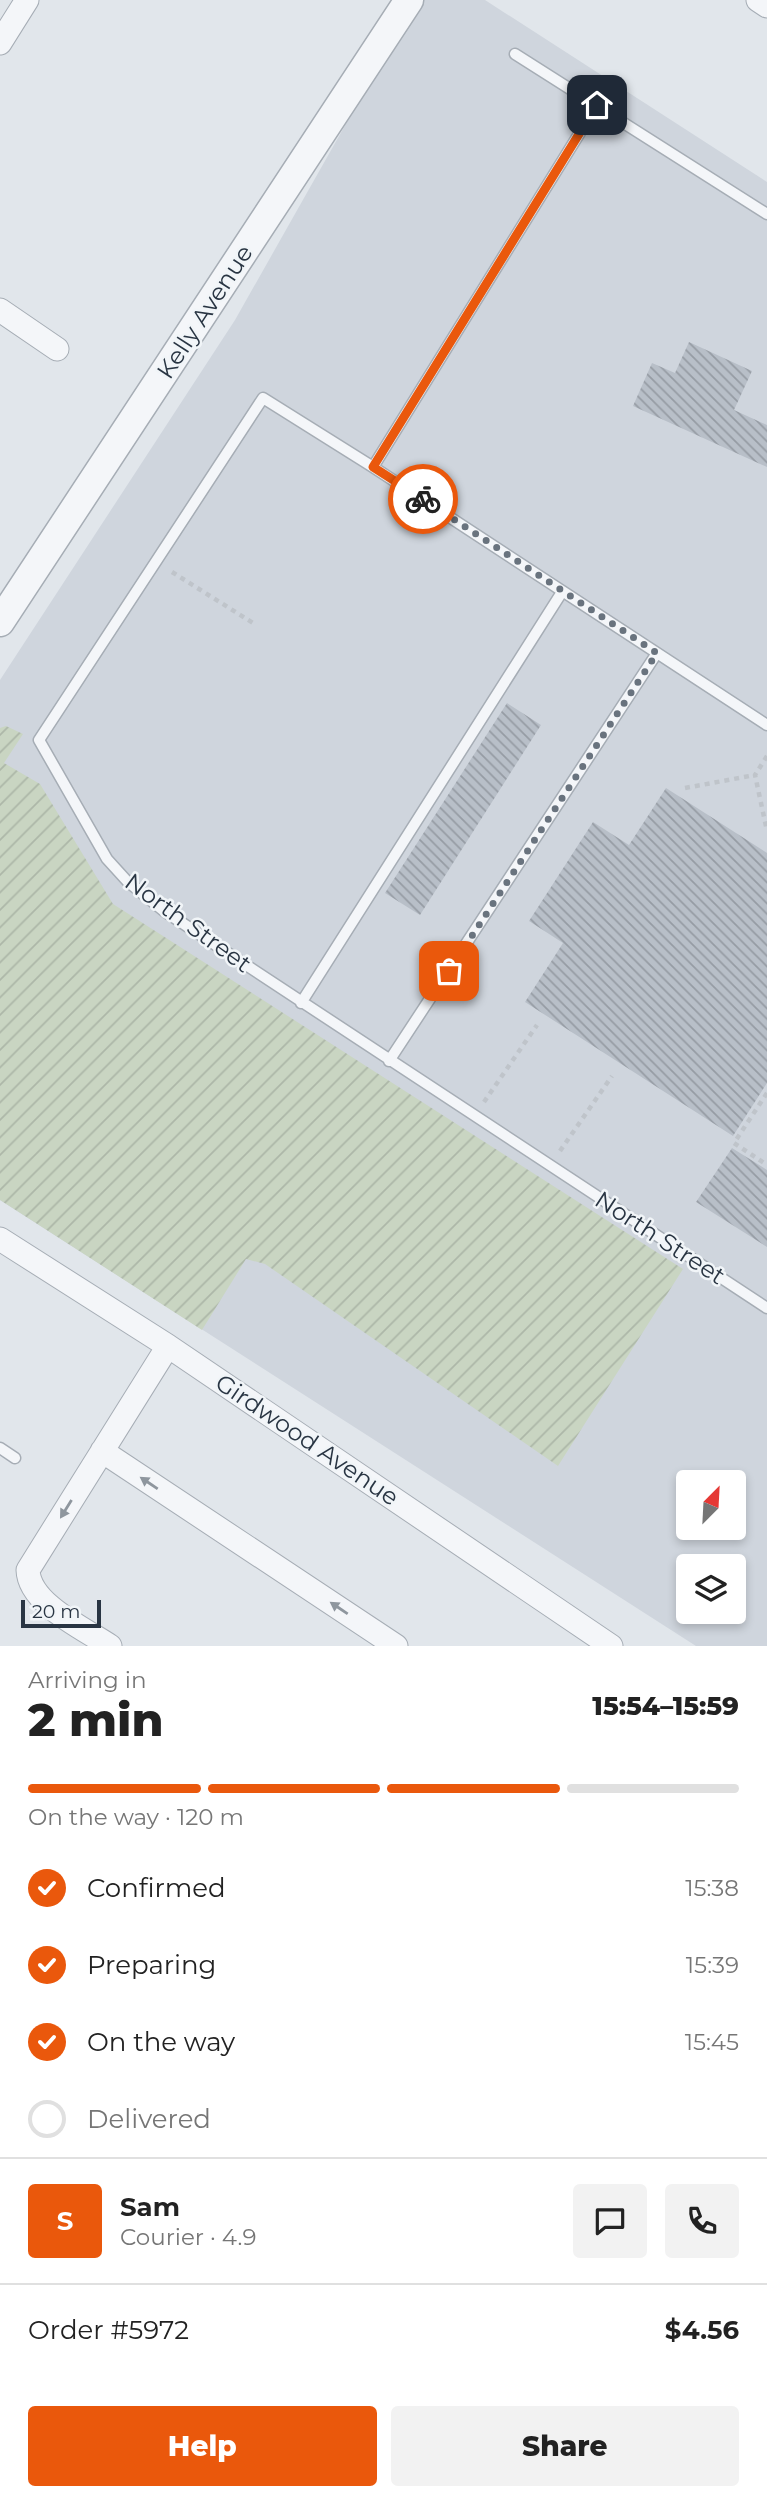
<!DOCTYPE html>
<html lang="en">
<head>
<meta charset="utf-8">
<style>
	:root { --surface:#fff; --page:#f2f2f2; --text:#222; --muted:#767676; --line:#e0e0e0; --accent:#ea580c }
	body { margin:0; font-family:Montserrat,sans-serif; background:var(--page); color:var(--text); height:100vh; display:flex; flex-direction:column; font-size:26px; white-space:nowrap }
	* { box-sizing:border-box; margin:0 }
	p { font-size:23px; color:var(--muted) }
	.icon { flex:none; width:38px; height:38px; fill:none; stroke:currentColor; stroke-width:2; stroke-linecap:round; stroke-linejoin:round }
	.map { position:relative; height:1646px; overflow:hidden }
	.panel { display:flex; flex-direction:column; background:var(--surface); flex:1 }
	.panel>* { flex:none }
	.needle { width:46px; rotate:24deg }
	.fabs { position:absolute; left:676px; top:1470px; display:grid; gap:14px }
	.fabs a { display:grid; place-items:center; width:70px; height:70px; border-radius:7px; background:var(--surface); box-shadow:0 4px 10px #0003; font-size:35px }
	.scale { position:absolute; left:21px; bottom:18px; width:80px; box-sizing:border-box; padding-left:7px; border:4px solid #293543; border-top:0; font-size:19px; line-height:24px; white-space:nowrap; color:#293543; -webkit-text-stroke:5px #f1f5f8; paint-order:stroke }
	.pin { position:absolute; display:grid; place-items:center; width:60px; height:60px; color:#fff; margin:-30px; border-radius:14px; box-shadow:0 4px 10px #0006 }
	.courier { position:absolute; display:grid; place-items:center; width:70px; height:70px; margin:-35px; border:5px solid #ea580c; border-radius:50%; background:#fff; color:#222; box-shadow:0 2px 9px #0007 }
	.head em { font-style:normal; font-weight:800 }
	.head div { display:flex; flex-direction:column-reverse }
	.head { display:flex; align-items:center; justify-content:space-between; height:119px; padding:0 28px }
	h1 { font-size:46px; font-weight:800; line-height:52px }
	.bar { display:grid; grid-template-columns:repeat(4,1fr); gap:10px 7px; align-content:center; height:84px; padding:0 28px }
	.bar i { height:9px; border-radius:5px; background:var(--line) }
	.bar .on { background:var(--accent) }
	.bar p { grid-column:span 4 }
	.line { display:flex; align-items:center; gap:18px; padding:0 28px; border-top:2px solid var(--line) }
	.line div { flex:1 }
	.round { display:grid; place-items:center; flex:none; width:74px; height:74px; border-radius:7px; background:var(--page) }
	ol { padding:0 28px; list-style:none }
	li { display:flex; align-items:center; gap:21px; height:77px }
	li p { margin-inline-start:auto }
	li .icon { padding:7px; border-radius:50%; background:var(--accent); color:#fff; stroke-width:4 }
	li:last-child { color:var(--muted) }
	li i { width:38px; height:38px; border:4px solid var(--line); border-radius:50% }
	.cta { display:flex; gap:14px; margin-top:auto; padding:14px 28px }
	.cta a { flex:1; height:80px; border-radius:7px; background:var(--accent); color:#fff; font-size:28px; font-weight:800; line-height:80px; text-align:center }
	.cta a+a { background:var(--page); color:var(--text) }
	.map>svg:first-child { display:block }
</style>
</head>
<body>
<div class="map">
<svg width="767" height="1646" viewBox="0 0 767 1646">
	<defs>
		<pattern id="garden-furrows" width="10" height="10" patternUnits="userSpaceOnUse" patternTransform="scale(1.75)"><rect width="10" height="10" fill="#c9d5c2"/><path d="M-1 1l2-2M0 10L10 0M9 11l2-2" fill="none" stroke="#adb7a8"/></pattern>
		<pattern id="building-back-hatch" width="6" height="6" patternUnits="userSpaceOnUse" patternTransform="scale(1.75)"><rect width="6" height="6" fill="#b8bfc8"/><path d="M-1 5l2 2M0 0l6 6M5-1l2 2" fill="none" stroke="#969ca4"/></pattern>
	</defs>
	<rect width="100%" height="100%" fill="#e1e6eb"/>
	<path fill="#cfd5dd" fill-rule="evenodd" d="M416,0H485L767,182V1646H696L0,1200V680L235,320ZM688,1482H733V1528H688ZM688,1566H733V1612H688Z"/>
	<path fill="url(#garden-furrows)" d="M6,726L23,734L4,763L40,784L113,904L683,1269L558,1466L265,1264L246,1259L202,1330L0,1200V728Z"/>
	<path fill="url(#building-back-hatch)" d="M689,342L752,371L734,410L767,425V467L633,406L652,363L675,373Z
		M507,703L541,725L420,915L385,893Z
		M666,788L767,853V1083L733,1136L525,1002L563,943L529,921L593,822L629,845Z
		M732,1148L767,1170V1247L696,1202Z"/>
	<g fill="none" stroke-linecap="round" stroke-linejoin="round">
		<defs>
			<path id="service" d="M515,54L767,214
				M373,467L597,105
				M767,725L373,467L263,398L39,740L107,859L127,881L164,911L767,1308
				M301,1003L562,592
				M389,1061L657,653
				M0,1448L15,1458"/>
			<path id="minor" d="M758,0L767,6
				M0,43L27,0
				M0,310L57,349
				M0,1239L168,1346L611,1646
				M102,1451L396,1646
				M110,1646C85,1629 29,1604 28,1570L168,1346"/>
			<path id="tertiary" d="M0,622L409,0"/>
		</defs>
		<use href="#service" stroke="#a6adb5" stroke-width="13"/>
		<use href="#minor" stroke="#a6adb5" stroke-width="25"/>
		<use href="#tertiary" stroke="#a6adb5" stroke-width="31"/>
		<path stroke="#bfc4ca" stroke-width="4.5" stroke-dasharray="5 5" stroke-linecap="butt" d="M172,572L253,623
			M767,756L755,775L767,831
			M685,788L755,775
			M767,1093L734,1143L767,1165
			M484,1102L537,1025
			M560,1151L612,1076"/>
		<use href="#service" stroke="#f4f6f9" stroke-width="10"/>
		<use href="#minor" stroke="#f4f6f9" stroke-width="23"/>
		<use href="#tertiary" stroke="#f4f6f9" stroke-width="28"/>
	</g>
	<defs><path id="oneway-solid" d="M-6-.8H1V-3.2L6.5 0L1 3.2V.8H-6Z" transform="scale(1.75)"/></defs>
	<g fill="#8e969e">
		<use href="#oneway-solid" transform="translate(149 1483) rotate(-146)"/>
		<use href="#oneway-solid" transform="translate(66 1509) rotate(122)"/>
		<use href="#oneway-solid" transform="translate(339 1608) rotate(-146)"/>
	</g>
	<g fill="none" stroke-linecap="round" stroke-linejoin="round">
		<path stroke="#69737e" stroke-width="7" stroke-dasharray="0 12.6" d="M423,499L657,653L449,971"/>
		<path stroke="#ea580c" stroke-width="9" d="M423,499L373,467L597,105"/>
	</g>
	<g text-anchor="middle" stroke-width="5" stroke-linejoin="round" paint-order="stroke">
		<g font-size="24" fill="#293543" stroke="#f1f5f8">
			<text transform="translate(205 312) rotate(-57)" y="8">Kelly Avenue</text>
			<text transform="translate(188 923) rotate(36)" y="8">North Street</text>
			<text transform="translate(660 1238) rotate(33)" y="8">North Street</text>
			<text transform="translate(307 1440) rotate(34)" y="8">Girdwood Avenue</text>
		</g>
	</g>
</svg>
<div class="fabs">
<a><svg class="needle" viewBox="-14 -14 28 28"><path d="M0-13l5 13h-10z" fill="#e53935"/><path d="M0 13l5-13h-10z" fill="#767676"/></svg></a>
<a><svg class="icon" aria-label="layers" viewBox="0 0 24 24"><path d="M12 4l9 5-9 5-9-5zM3 14l9 5 9-5"/></svg></a>
</div>
<div class="scale">20 m</div>
<div class="pin" style="left:449px;top:971px;background:#ea580c"><svg class="icon" aria-label="bag" viewBox="0 0 24 24"><path d="M5 8h14l-1 12H6zM9 8a3 3 0 0 1 6 0"/></svg></div>
<div class="pin" style="left:597px;top:105px;background:#1f2937"><svg class="icon" aria-label="home" viewBox="0 0 24 24"><path d="M3 11l9-7 9 7M6 9v11h12V9"/></svg></div>
<div class="courier" style="left:423px;top:499px"><svg class="icon" aria-label="bike" viewBox="0 0 24 24"><circle cx="6" cy="16" r="4"/><circle cx="18" cy="16" r="4"/><path d="M6 16l4-8h5l3 8M10 8l3 8H6M13 5h3"/></svg></div>
</div>
<section class="panel">
<div class="head"><div><h1>2 min</h1><p>Arriving in</p></div><em>15:54–15:59</em></div>
<div class="bar"><i class="on"></i><i class="on"></i><i class="on"></i><i></i><p>On the way · 120 m</p></div>
<ol>
<li><svg class="icon" aria-label="check" viewBox="0 0 24 24"><path d="M5 12l5 5 9-10"/></svg>Confirmed<p>15:38</p></li>
<li><svg class="icon" aria-label="check" viewBox="0 0 24 24"><path d="M5 12l5 5 9-10"/></svg>Preparing<p>15:39</p></li>
<li><svg class="icon" aria-label="check" viewBox="0 0 24 24"><path d="M5 12l5 5 9-10"/></svg>On the way<p>15:45</p></li>
<li><i></i>Delivered</li>
</ol>
<div class="line" style="height:126px"><b class="round" style="background:var(--accent);color:#fff">S</b><div><b>Sam</b><p>Courier · 4.9</p></div><a class="round"><svg class="icon" aria-label="chat" viewBox="0 0 24 24"><path d="M4 5h16v11H9l-5 4z"/></svg></a><a class="round"><svg class="icon" aria-label="phone" viewBox="0 0 24 24"><path d="M5 4h4l2 5-3 2q2 4 5 5l2-3 5 2v4C11 20 4 13 5 4z"/></svg></a></div>
<div class="line" style="height:91px"><div>Order #5972</div><b>$4.56</b></div>
<div class="cta"><a>Help</a><a>Share</a></div>
</section>
</body>
</html>
